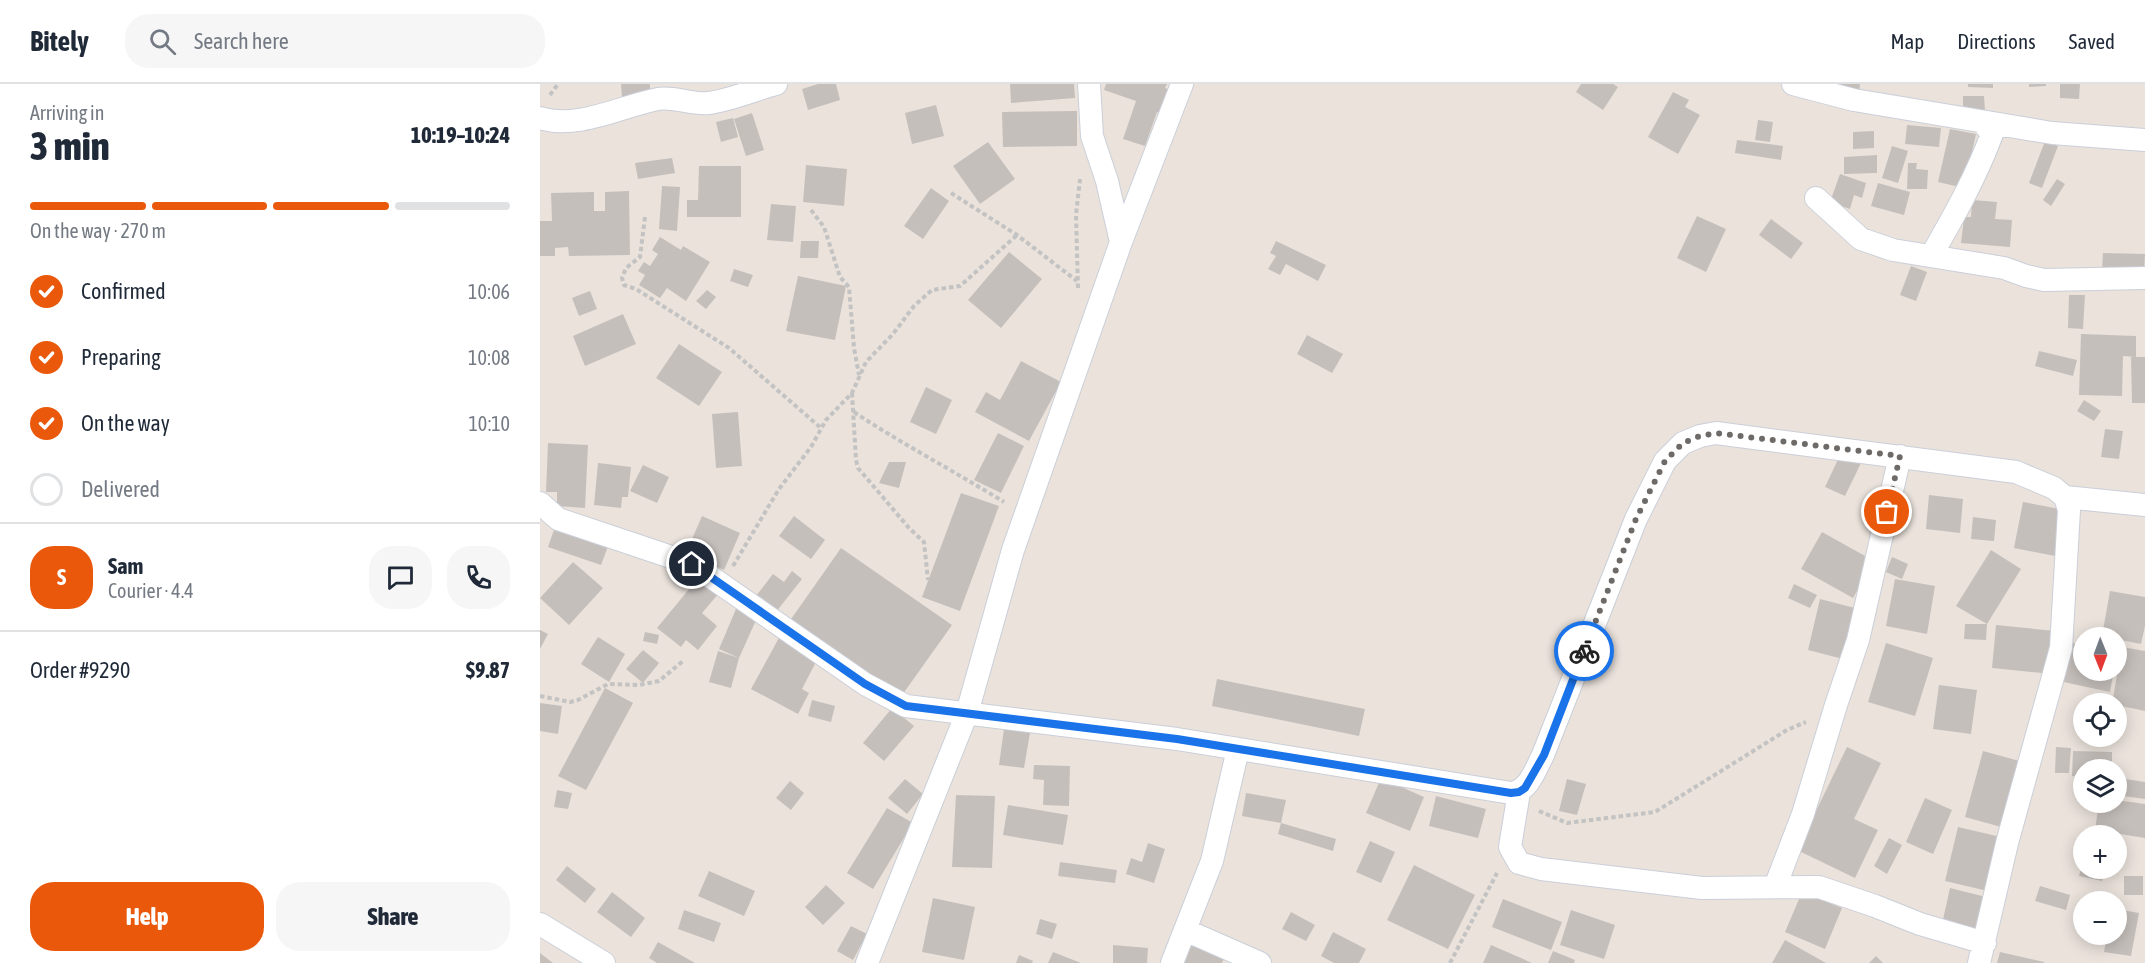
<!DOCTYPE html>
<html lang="en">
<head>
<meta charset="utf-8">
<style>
	:root { --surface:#fff; --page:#f6f6f7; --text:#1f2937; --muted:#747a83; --line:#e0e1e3; --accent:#ea580c }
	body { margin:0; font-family:"Asap Condensed",sans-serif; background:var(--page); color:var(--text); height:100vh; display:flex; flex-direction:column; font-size:22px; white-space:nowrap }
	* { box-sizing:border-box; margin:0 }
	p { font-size:20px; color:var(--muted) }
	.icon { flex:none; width:33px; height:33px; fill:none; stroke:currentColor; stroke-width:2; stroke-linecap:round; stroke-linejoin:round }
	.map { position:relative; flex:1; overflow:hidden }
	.details { display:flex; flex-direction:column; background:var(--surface); width:540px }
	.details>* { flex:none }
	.needle { width:39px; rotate:179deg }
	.tools { position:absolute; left:1533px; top:543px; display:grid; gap:12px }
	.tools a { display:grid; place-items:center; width:54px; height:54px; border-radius:50%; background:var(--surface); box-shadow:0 3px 15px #0003; font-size:30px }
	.pin { position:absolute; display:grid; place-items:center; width:51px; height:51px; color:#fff; margin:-26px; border:3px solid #fff; border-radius:50%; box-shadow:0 2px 6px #0007 }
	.courier { position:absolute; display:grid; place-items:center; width:60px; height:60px; margin:-30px; border:4px solid #1a73e8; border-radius:50%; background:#fff; color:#222; box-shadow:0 2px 8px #0007 }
	.head em { font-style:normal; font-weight:800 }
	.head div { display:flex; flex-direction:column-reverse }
	.head { display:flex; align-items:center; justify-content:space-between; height:102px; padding:0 30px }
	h1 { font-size:39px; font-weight:800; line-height:45px }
	.bar { display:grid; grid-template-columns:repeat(4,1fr); gap:9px 6px; align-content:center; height:72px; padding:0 30px }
	.bar i { height:8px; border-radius:4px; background:var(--line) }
	.bar .current { background:var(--accent) }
	.bar p { grid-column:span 4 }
	.line { display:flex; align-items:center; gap:15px; padding:0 30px; border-top:2px solid var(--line) }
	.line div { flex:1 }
	.round { display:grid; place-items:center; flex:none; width:63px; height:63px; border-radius:24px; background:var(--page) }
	ol { padding:0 30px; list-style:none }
	li { display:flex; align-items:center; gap:18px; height:66px }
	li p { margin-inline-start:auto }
	li .icon { padding:6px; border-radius:50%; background:var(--accent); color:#fff; stroke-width:4 }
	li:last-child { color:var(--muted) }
	li i { width:33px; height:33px; border:3px solid var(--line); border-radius:50% }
	.action { display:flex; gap:12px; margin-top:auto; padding:12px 30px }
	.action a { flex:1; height:69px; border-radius:24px; background:var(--accent); color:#fff; font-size:24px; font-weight:800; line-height:69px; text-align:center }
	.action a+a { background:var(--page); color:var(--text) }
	header { display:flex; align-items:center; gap:36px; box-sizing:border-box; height:84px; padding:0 30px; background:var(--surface); border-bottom:2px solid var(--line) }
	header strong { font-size:28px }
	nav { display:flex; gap:33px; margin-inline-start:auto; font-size:21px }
	.search { width:420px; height:54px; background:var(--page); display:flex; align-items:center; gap:15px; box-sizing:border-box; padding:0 21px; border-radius:24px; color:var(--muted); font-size:22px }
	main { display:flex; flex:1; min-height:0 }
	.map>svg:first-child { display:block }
</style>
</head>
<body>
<header>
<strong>Bitely</strong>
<div class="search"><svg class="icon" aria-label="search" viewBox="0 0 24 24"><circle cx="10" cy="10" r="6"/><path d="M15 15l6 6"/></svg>Search here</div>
<nav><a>Map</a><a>Directions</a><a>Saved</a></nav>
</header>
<main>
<section class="details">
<div class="head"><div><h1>3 min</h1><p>Arriving in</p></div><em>10:19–10:24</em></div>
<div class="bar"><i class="current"></i><i class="current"></i><i class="current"></i><i></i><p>On the way · 270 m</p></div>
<ol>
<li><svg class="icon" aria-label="check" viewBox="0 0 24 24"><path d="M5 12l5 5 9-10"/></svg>Confirmed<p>10:06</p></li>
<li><svg class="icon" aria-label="check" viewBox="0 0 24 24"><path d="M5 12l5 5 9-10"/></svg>Preparing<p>10:08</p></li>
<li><svg class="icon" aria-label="check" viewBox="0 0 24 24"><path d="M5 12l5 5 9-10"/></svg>On the way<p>10:10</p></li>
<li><i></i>Delivered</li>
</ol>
<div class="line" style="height:108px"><b class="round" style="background:var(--accent);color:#fff">S</b><div><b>Sam</b><p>Courier · 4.4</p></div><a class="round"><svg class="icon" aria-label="chat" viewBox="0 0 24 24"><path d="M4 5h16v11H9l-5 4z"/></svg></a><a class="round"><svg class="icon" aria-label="phone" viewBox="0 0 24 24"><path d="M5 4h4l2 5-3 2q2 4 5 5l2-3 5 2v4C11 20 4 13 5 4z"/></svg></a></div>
<div class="line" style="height:78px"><div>Order #9290</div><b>$9.87</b></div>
<div class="action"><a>Help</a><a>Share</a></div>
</section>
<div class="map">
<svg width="1605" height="879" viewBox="0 0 1605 879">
	<rect width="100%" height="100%" fill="#eae2db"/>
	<path fill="#c5bfbb" d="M81,0H110V13H82Z
		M278,0H296L300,16L268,26L262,5Z
		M470,0H534L535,14L471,19Z
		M566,0H627L625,4L634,7L626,31L617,28L605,62L583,55L596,17L564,6Z
		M1041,0H1073L1078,3L1063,26L1036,8Z
		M1294,0H1320L1319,9Z
		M1428,0H1453V4L1428,3Z
		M1489,0H1506V2L1489,3Z
		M1520,0H1540L1539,15L1520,14Z
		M1133,8L1149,16L1145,23L1160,31L1138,70L1108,53Z
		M1423,12H1444L1445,27H1423Z
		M396,21L404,52L372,60L365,29Z
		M537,27V62L463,63L462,28Z
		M212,29L224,66L206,72L194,35Z
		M193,34L198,53L181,58L176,38Z
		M1218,36L1233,38L1230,58L1215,56Z
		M1367,41L1401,44L1399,63L1365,60Z
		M1410,45L1436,50L1424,104L1398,98Z
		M1334,47V64L1313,65V48Z
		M1197,56L1243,62L1241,76L1195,69Z
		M1505,57L1518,62L1502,104L1489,99Z
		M448,58L475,95L440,120L413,82Z
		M1352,62L1368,67L1358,99L1342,94Z
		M1337,71V89L1304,90V73Z
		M132,74L135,89L98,95L95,79Z
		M1368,79H1377L1376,85L1388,86L1387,105H1367Z
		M266,81L307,85L304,122L263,118Z
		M159,82H201V133H147V116H158Z
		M1300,90L1326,99L1322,114L1314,111L1310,125L1290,118Z
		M1517,95L1525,100L1511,122L1503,116Z
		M1338,99L1370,108L1364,131L1331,122Z
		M122,102L140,103L137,147L119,145Z
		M391,104L409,117L383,155L364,142Z
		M89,107L90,171L29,172L28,163L15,164V172H0V137H12L11,109L54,108V127H65V108Z
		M1432,116L1457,118L1455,135L1472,136L1470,163L1421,159L1424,133H1431Z
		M231,120L256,122L253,158L227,156Z
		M1157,132L1186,145L1166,188L1137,174Z
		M1231,135L1263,159L1251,175L1219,151Z
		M120,153L141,166L143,162L170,178L146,217L127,204L120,214L99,201L105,191L98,187L104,178L110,182L118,170L112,166Z
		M261,157H279L278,174H260Z
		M736,157L786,181L778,197L746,180L740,191L728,185L736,172L730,169Z
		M469,168L502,195L461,244L428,216Z
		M1563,169L1605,170L1604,187L1562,186Z
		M1371,182L1387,188L1376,217L1360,211Z
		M194,185L213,191L208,203L190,197Z
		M258,192L306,202L295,256L246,247Z
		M167,206L176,213L166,225L156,217Z
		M50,207L57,225L39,232L32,214Z
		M1529,211H1545L1543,245L1528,244Z
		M83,230L96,260L45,282L33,252Z
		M1541,250L1596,252V273L1583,272L1582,312L1539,311Z
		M767,251L803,270L792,289L757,270Z
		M139,260L182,288L159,322L116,294Z
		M1499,267L1537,276L1533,292L1495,282Z
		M1591,273H1605V319H1592Z
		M481,277L521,298L489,357L435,328L446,308L460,316Z
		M386,303L412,316L396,350L370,338Z
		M1544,316L1561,327L1554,337L1537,327Z
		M198,328L202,382L176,384L172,330Z
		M1565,345L1583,347L1579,375L1561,373Z
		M458,349L484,362L461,409L434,396Z
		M8,359L48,361L45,424L17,422V408H6Z
		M1301,369L1321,379L1305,412L1285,403Z
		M349,378H366L359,404L339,399Z
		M58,379L91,383L88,413H82L81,424L54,421Z
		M103,381L129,393L117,419L90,407Z
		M421,409L459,422L420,527L382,513Z
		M1389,411L1423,415L1420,449L1386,445Z
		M1483,418L1525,426L1515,472L1474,464Z
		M162,432L200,449L184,486L146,469Z
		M254,432L285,456L271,475L239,452Z
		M1433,433L1456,436L1454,457L1431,455Z
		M17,437L70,457L61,481L8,463Z
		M1282,448L1334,477L1313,514L1261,485Z
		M301,464L412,541L360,614L249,538Z
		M1451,466L1481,485L1447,540L1446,556L1424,555L1425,540H1447L1416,522Z
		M1352,473L1368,480L1362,495L1346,488Z
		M33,478L63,504L29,541L0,514Z
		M252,487L262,495L236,528L216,512L233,490L244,498Z
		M159,493L179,509L162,529L177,542L158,566L146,556L141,563L117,544Z
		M1355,495L1395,502L1387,550L1346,542Z
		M1254,500L1277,511L1270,524L1248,514Z
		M1570,507L1605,513V542L1601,560L1576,555V554L1562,552Z
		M1280,515L1315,524L1303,575L1268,566Z
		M196,525L217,534L199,574L191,604L169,598L178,567L199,574L179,565Z
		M1456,541L1515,547L1511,590L1452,584Z
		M0,546L8,550L0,565Z
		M105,548L119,551L117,560L103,557Z
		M240,552L279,572L262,605L269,609L258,630L211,605Z
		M58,553L85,570L69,598L41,580Z
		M1527,558L1544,561V586H1574L1570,608L1519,597Z
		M1346,559L1393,574L1375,632L1328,618Z
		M1582,563L1605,567V627L1572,620Z
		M103,566L119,579L103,599L86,585Z
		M677,595L825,625L819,652L672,622Z
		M1399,601L1437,606L1431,650L1393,645Z
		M65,604L93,619L46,706L18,692Z
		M272,616L295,622L291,638L268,632Z
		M0,619L22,622L18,650L0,647Z
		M352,624L374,642L344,677L323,659Z
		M464,645L490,649L484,684L459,681Z
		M1307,663L1341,679L1314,735L1338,746L1315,794L1257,766Z
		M1516,663L1531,664L1529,689H1515Z
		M1443,667L1483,678L1465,744L1425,733Z
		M1533,667L1572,668V686H1544V693L1532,692Z
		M494,681L530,682L529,722L503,721L504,696L493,695Z
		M841,694L884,713L870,747L826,729Z
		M1578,694L1605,698V715L1576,711Z
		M365,695L383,710L367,730L348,714Z
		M1027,695L1046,700L1037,731L1019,727Z
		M250,697L264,709L251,726L236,714Z
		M17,706L32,709L28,725L14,723Z
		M706,709L746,716L741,739L702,732Z
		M416,711L455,712L452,784L412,783Z
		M896,712L946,725L938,754L889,742Z
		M1385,714L1412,726L1393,770L1366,758Z
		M1576,716L1605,720V754L1555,746L1559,718H1576Z
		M468,721L528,731L523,761L463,751Z
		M347,724L373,739L333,805L307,789Z
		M741,739L796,755L793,767L738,750Z
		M1418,743L1465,754L1452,808L1405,797Z
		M1349,754L1362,761L1347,790L1334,782Z
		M830,757L855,768L841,799L816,788Z
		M608,759L625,765L614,799L586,790L591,774L602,778Z
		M520,778L577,786L575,799L518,792Z
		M1543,778L1544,784H1565L1562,797L1539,792Z
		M874,781L935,811L908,865L847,836Z
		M27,782L56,805L45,819L16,796Z
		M169,787L215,807L204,832L158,812Z
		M1584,792H1603V811H1584Z
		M286,801L305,819L283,841L265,823Z
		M1500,802L1530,811L1526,826L1495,817Z
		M1410,804L1446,813L1437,848L1402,840Z
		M72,808L105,834L91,853L57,828Z
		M1262,808L1302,824L1285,865L1245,848Z
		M393,814L435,823L424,876L382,868Z
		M963,815L1022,838L1011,866L952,843Z
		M1576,825L1599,829L1591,872L1564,868L1567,850H1576Z
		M144,826L181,839L174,858L138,845Z
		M1031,826L1075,841L1064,875L1020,861Z
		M751,828L775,841L766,857L742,845Z
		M500,835L517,840L512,855L496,850Z
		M311,842L327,850L313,876L297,867Z
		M793,848L826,865L819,879H794L781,872Z
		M648,853L685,873L682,879H634Z
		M1245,856L1286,879H1232Z
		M118,858L155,879H117L109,874Z
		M573,861L608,864L607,879H573Z
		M951,861L992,879H943Z
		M1013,867L1035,876L1034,879H1008Z
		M513,868L541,879H508Z
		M1460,868L1504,878V879H1457Z
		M0,869L13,879H0Z
		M479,871L493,877L492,879H476Z
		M1336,872L1343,879H1329Z"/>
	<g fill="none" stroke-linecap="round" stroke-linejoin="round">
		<defs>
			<path id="minor" d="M549,0L552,52L567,97L581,158
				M1253,0L1314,16L1512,49L1605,56
				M0,34C37,46 82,22 118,15C133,12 152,21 169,19C191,16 214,6 236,0
				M1276,114L1321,155L1353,166L1464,184L1486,192L1504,196L1605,194
				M1391,172C1414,132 1436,93 1452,50L1442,38
				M1525,413L1605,421
				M0,419L18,435L152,480L325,600L366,622L637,655L971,709C989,707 995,686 1003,671L1096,435L1125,377L1143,359L1160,352L1176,349L1476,388L1514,404L1525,413L1529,426L1521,564L1467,759L1439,879
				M979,708L970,763L979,779L1001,785L1162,804L1279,803L1335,822L1380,840L1445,859
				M1235,803L1263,730L1296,621L1318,556L1360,372
				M0,840L64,879
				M645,846L720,879
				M327,879L427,629L473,466L581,158L642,0
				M632,879L672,777L698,665"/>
		</defs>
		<use href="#minor" stroke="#cacfd9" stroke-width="24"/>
		<path stroke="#c3c3c3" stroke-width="4" stroke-dasharray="4.5 3" stroke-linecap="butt" d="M10,11L18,0
			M411,109L477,151L537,197
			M271,126L284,143L300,193L309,203L314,264L319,291
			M105,133L100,173L86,184L82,194L84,201L96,205L189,264L281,344
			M538,204L536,131L540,95
			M312,309L316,376L318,384L369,444L384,458L388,496
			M314,328C362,360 414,387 464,418
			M193,482L239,405L271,363L286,336L312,309L326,278L353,250L374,222L392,206L420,202L477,151
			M0,612L30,618L38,616L68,600L99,601L119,597L143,577
			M999,727L1027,739L1115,728L1247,646L1266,638
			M910,879L957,789"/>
		<use href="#minor" stroke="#fff" stroke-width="22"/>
	</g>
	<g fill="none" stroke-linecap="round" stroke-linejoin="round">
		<path stroke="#6d6a67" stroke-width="6" stroke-dasharray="0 10.8" d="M1044,567L1096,435L1125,377L1143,359L1160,352L1176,349L1360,372L1347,428"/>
		<path stroke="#1a73e8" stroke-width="8" d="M152,480L325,600L366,622L637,655L971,709L979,708L985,704L1004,671L1044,567"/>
	</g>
</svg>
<div class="tools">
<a><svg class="needle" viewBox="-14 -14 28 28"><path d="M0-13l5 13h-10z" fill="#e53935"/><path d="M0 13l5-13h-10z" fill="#747a83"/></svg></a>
<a><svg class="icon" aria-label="locate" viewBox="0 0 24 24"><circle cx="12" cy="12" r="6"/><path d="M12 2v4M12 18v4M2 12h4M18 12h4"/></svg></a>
<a><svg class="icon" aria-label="layers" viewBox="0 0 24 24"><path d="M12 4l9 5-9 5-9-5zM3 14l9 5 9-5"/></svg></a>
<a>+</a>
<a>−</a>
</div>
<div class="pin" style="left:1347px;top:428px;background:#ea580c"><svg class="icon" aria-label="bag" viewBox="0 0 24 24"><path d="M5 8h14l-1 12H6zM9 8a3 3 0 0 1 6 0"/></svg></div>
<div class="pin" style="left:152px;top:480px;background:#1f2937"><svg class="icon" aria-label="home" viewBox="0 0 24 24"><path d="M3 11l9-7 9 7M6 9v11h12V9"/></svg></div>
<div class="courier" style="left:1044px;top:567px"><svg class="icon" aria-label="bike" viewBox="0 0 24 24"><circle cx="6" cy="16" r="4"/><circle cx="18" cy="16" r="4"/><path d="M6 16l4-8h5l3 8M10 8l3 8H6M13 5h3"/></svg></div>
</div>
</main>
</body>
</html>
